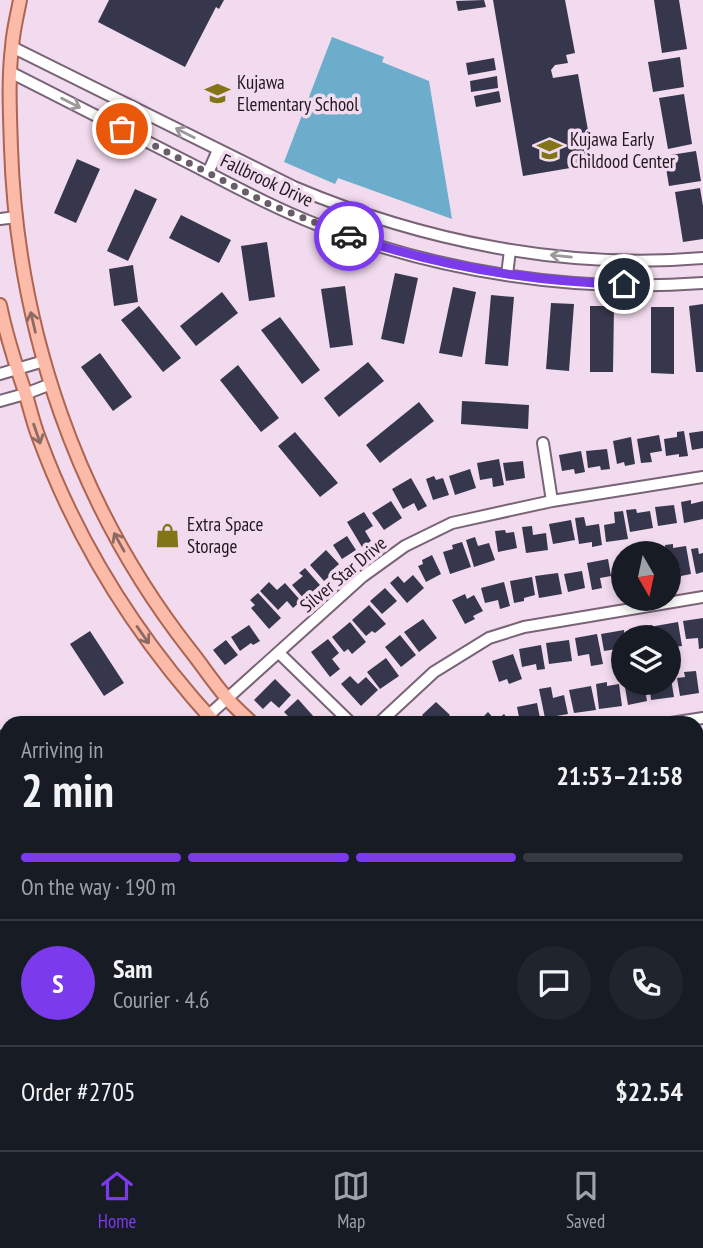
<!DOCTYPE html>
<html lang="en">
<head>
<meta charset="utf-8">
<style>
	:root { --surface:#171b24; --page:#20242c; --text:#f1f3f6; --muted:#9ea1a6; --line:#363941; --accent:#7c3aed }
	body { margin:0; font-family:"PT Sans Narrow",sans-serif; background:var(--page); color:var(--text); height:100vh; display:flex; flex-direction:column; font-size:26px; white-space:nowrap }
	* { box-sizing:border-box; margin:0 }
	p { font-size:23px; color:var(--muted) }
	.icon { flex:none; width:38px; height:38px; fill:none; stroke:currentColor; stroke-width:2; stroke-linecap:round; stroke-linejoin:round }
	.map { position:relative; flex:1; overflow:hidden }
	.panel { position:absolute; left:0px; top:716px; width:704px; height:436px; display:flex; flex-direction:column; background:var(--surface); border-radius:21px 21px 0 0; box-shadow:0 4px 10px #0003 }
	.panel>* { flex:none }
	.needle { width:46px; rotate:171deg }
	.tools { position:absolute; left:611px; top:541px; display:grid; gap:14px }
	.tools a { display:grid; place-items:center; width:70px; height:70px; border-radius:50%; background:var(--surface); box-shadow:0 4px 10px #0003; font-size:35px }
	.pin { position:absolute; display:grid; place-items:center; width:60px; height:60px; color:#fff; margin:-30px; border:4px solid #fff; border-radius:50%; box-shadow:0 2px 7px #0007 }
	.courier { position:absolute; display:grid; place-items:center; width:70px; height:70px; margin:-35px; border:5px solid #7c3aed; border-radius:50%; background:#fff; color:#222; box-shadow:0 2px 9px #0007 }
	.overview em { font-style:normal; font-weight:800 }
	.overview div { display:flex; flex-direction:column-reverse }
	.overview { display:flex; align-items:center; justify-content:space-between; height:119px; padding:0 21px }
	h1 { font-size:46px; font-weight:800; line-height:52px }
	.bar { display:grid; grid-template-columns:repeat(4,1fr); gap:10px 7px; align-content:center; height:84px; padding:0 21px }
	.bar i { height:9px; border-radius:5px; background:var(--line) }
	.bar .current { background:var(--accent) }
	.bar p { grid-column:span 4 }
	.line { display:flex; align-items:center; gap:18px; padding:0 21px; border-top:2px solid var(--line) }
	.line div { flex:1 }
	.round { display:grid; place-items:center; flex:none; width:74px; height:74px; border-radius:37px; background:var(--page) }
	.tabs { display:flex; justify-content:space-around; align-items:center; height:98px; border-top:2px solid var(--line); background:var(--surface); font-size:19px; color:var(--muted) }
	.tabs a { display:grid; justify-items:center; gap:4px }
	.tabs .current { color:var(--accent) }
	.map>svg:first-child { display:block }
</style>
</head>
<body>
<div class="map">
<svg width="703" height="1150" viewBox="0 0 703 1150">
	<rect width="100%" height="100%" fill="#f2daef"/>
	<path fill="#6cadcc" d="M332,37L384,57L382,62L429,81L452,219L338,178L335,184L284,162Z"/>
	<path fill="#36374d" d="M109,0H224L219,9L216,7L185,67L98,22Z
		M484,0L486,7L458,11L456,1Z
		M493,0H565L575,53L566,55L568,63L555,65L551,70L553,78L578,74L594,164L523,176Z
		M654,0H679L687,49L662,53Z
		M680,57L684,87L653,92L648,62Z
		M494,58L496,70L468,75L466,63Z
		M497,76L498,88L471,92L470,81Z
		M499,91L501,102L476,107L474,96Z
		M684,94L692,144L668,149L659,98Z
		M696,151L701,181L669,186L664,156Z
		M77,159L100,169L76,223L54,213Z
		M700,188L703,206V239L683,242L675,192Z
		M135,189L157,199L128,261L107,251Z
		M181,215L231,240L219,263L169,238Z
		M267,242L275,297L249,301L241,246Z
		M133,265L138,302L114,306L109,269Z
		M395,273L418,278L404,344L381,339Z
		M345,286L353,345L330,348L321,289Z
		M453,287L476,292L462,357L439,353Z
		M222,292L238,313L196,346L180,326Z
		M491,295L514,297L508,366L485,364Z
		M551,303L574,304L569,371L546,369Z
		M703,304V372H696L689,306Z
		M139,306L181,358L163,372L121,320Z
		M590,306H614L613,372H590Z
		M651,307H674V374L651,373Z
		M280,317L320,370L302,384L261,330Z
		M100,353L132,397L113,411L81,367Z
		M368,362L384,381L339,417L324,398Z
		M238,365L279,418L261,432L220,380Z
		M462,401L529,405L528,429L461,424Z
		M419,402L434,421L380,463L366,445Z
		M684,431L688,456L679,457V454L666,456L664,439L677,437V432Z
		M703,431V448L692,450L689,433Z
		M295,432L338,483L320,497L278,446Z
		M659,435L662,451L650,453L652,462L641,463L637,439Z
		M631,437L635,464L625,466L624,462L617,464L613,441Z
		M607,449L610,469L601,470L600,466L588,468L586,451Z
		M581,451L585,472L575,474L574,469L562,471L559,455Z
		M499,459L504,485L493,487L492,478L480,480L477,463Z
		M523,461L525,478L506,481L503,463Z
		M470,469L476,488L455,495L449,476Z
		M434,476L436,480L443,478L449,495L433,500L426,479Z
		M411,478L427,506L418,511L414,503L403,509L392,489Z
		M691,500V504L703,501V519L684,523L681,502Z
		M391,501L402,518L384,530L372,513Z
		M674,505L677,523L658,526L655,507Z
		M636,509L637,513L650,511L653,528L630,532L626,510Z
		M623,511L628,539L606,542L604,525L615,523L614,512Z
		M364,512L373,526L365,531L371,541L362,547L347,522Z
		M584,517L586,526L599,524L602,545L592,547V542L579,544L575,518Z
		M571,520L575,540L553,544L549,524Z
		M532,526L533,535L546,533L548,550L526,553L522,527Z
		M505,530L506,533L514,532L517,548L498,552L495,531Z
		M347,536L356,550L342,559L333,545Z
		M475,537L478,546L489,543L495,560L474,567L466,540Z
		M462,542L471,567L450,574L443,552L453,549L452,545Z
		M673,544V548L686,546L691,574L681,576L679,565L668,567V553H666L665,545Z
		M698,548L699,554L703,553V572L696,574L691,549Z
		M326,550L339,564L330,572L332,574L324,581L310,565Z
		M432,555L441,574L426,582L418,566L423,564L422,560Z
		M608,559L611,576L600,578L602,588L592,590L587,563Z
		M623,560V583H619L615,561Z
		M305,568L320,585L304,599L292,585L303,576L299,573Z
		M582,571L585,588L568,592L564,574Z
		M558,573L562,594L539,598L535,576Z
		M413,575L424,588L407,603L390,583L398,576L404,583Z
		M532,577L535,595L524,598V601L514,603L510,581Z
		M269,582L277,590L285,583L301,601L293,608L287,601L278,610L260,591Z
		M504,582L510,606L500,609L498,600L485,603L481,588Z
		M385,588L397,601L382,614L370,601Z
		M258,593L281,618L269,629L251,608L255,605L250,600Z
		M465,594L467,599L474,595L483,611L473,616L475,619L465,624L452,600Z
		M369,605L386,624L375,633L372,631L366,636L352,620Z
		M703,618V648L699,649L698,638L686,639L683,621Z
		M423,619L437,638L419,652L404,632Z
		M350,622L366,642L352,654L348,649L344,652L332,637Z
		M678,622L682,646L673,647L672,642H668V637H657L655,626Z
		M249,625L260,641L253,645L251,643L240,651L231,637Z
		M652,625L654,637H631L629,629Z
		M624,630L625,637H623V654L618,655L617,649L604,651L601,634Z
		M90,631L124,683L104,696L70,644Z
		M597,634L603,664L591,666L589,654L578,656L575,638Z
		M400,635L416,655L401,667L385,647Z
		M328,639L339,653L332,659L340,669L330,677L311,652Z
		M226,640L238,655L225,665L213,650Z
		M569,640L572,661L549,664L546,643Z
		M541,645L545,669L537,670L536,664L522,667L519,649Z
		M513,654L522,679L509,684L507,679L499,682L492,661Z
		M386,658L399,676L380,689L367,672Z
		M696,671L699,693L680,696L677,678L685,677L684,672Z
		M350,676L358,684L366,677L378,690L361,706L341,684Z
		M275,679L291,695L279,708L271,701L263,709L254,700Z
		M671,679L674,697L651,700L649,682H668V680Z
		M607,682V686L619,684L622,706L599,709L596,684Z
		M644,684L647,701L628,705L625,687Z
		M591,686L596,710L574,713L569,690Z
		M551,687L553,698L564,695L568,714L545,718L539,689Z
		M298,699L314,717L307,723H295L284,712Z
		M436,702L450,715L446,719L449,723H430L422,715Z
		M537,703L540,718L520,722L517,707Z
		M488,712L496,721L504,714L511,723H480L479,721Z
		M7,726V752L3,754L0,749V730Z
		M703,739V760L696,761V741Z
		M7,840V868L5,870L0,862V845Z
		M700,899L703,901V928L700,926L702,922L696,919V907Z
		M696,1104L703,1108V1135L696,1130Z
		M225,1144H250L253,1150H228Z
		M603,1144H620L627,1150H601L599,1149Z"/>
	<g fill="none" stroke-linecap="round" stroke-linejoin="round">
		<defs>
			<path id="minor" d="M12,47L294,187C422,241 564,270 703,258
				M10,72C70,102 129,133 189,163C232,185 274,208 318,225C439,272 574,293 703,283
				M208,173L218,150
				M0,219L16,217
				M507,275L510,250
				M0,374L44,361
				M0,401L25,394L51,384
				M543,443L552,501
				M279,653L351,723
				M200,723L362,577L405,546L452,523L552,501L703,477
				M379,723L434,672L489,638L524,627L703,597
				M671,723L703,718
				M0,785L7,795
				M696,812L703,817
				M0,897L7,894
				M696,950L703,954
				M696,1080L703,1069
				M28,1144L33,1148L59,1144
				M428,1144L436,1150
				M671,1144L679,1150
				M652,1150L655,1144"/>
			<path id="major" d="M20,0C17,16 13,31 12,47C8,80 10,115 11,148C17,330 78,507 190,650C202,665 213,682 226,697C233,706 243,714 252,723
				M0,305C6,335 15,363 25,392C30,408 33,423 39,438C78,544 139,640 215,723
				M696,1035L703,1039
				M696,1064L703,1068"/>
		</defs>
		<use href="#minor" stroke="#786476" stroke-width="14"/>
		<use href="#major" stroke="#ac6552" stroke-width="16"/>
		<use href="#minor" stroke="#fff" stroke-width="10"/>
		<use href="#major" stroke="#fbbba8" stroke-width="12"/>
	</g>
	<defs><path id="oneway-shaft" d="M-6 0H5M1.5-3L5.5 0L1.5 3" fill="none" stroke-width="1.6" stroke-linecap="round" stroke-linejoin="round" transform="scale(1.75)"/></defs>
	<g stroke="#9b979a">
		<use href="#oneway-shaft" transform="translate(71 103) rotate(27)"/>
		<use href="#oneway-shaft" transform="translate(185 133) rotate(-153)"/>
		<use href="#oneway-shaft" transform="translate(561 256) rotate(-174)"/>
	</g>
	<g stroke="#8e6a64">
		<use href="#oneway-shaft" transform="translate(33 322) rotate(-103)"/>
		<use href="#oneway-shaft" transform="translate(37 434) rotate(71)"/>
		<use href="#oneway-shaft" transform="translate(119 542) rotate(-119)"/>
		<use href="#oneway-shaft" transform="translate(143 635) rotate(55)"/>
	</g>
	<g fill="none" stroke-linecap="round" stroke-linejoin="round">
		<path stroke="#6a5c68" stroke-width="7" stroke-dasharray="0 12.6" d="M122,129L271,205L349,236"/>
		<path stroke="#7c3aed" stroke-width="9" d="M349,236C439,266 530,282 624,284"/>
	</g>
	<defs>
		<symbol id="school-bare" viewBox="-9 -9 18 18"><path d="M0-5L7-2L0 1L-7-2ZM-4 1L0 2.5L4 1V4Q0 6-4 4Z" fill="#827518" stroke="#f2daef" stroke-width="2.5" paint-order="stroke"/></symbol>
		<symbol id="shop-bare" viewBox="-9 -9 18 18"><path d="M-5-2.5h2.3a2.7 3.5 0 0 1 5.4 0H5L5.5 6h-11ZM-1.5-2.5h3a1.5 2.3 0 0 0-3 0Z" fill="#827518" stroke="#f2daef" stroke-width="2.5" paint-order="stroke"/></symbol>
	</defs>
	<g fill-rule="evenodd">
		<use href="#school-bare" x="200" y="76" width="35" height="35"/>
		<use href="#school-bare" x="532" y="132" width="35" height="35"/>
		<use href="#shop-bare" x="150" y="518" width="35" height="35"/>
	</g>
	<g text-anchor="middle" stroke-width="7" stroke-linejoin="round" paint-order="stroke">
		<g font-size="19" fill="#20181f" stroke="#f2daef" text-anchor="start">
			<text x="237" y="89">Kujawa<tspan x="237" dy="22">Elementary School</tspan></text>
			<text x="570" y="146">Kujawa Early<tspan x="570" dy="22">Childood Center</tspan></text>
			<text x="187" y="531">Extra Space<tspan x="187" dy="22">Storage</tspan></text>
		</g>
		<g font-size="19" fill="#20181f" stroke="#f2daef">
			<text transform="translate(267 180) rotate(25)" y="7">Fallbrook Drive</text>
			<text transform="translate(343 574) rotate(-40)" y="7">Silver Star Drive</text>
		</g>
	</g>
</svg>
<div class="tools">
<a><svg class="needle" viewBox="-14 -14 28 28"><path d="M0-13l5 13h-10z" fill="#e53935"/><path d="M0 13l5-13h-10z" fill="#9ea1a6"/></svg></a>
<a><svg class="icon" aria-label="layers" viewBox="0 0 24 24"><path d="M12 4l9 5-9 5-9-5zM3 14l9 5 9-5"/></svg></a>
</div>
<div class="pin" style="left:122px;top:129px;background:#ea580c"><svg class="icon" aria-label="bag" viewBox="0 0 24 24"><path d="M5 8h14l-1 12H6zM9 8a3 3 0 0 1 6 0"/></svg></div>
<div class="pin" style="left:624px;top:284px;background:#1f2937"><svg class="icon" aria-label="home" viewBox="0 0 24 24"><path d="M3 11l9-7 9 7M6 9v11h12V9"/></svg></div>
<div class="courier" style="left:349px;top:236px"><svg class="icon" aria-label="car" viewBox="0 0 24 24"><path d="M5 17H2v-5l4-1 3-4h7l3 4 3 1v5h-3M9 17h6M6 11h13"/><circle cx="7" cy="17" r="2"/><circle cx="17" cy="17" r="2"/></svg></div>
<section class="panel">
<div class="overview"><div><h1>2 min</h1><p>Arriving in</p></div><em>21:53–21:58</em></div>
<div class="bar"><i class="current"></i><i class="current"></i><i class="current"></i><i></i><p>On the way · 190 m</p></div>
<div class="line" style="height:126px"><b class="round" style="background:var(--accent);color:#fff">S</b><div><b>Sam</b><p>Courier · 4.6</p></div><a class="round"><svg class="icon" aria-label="chat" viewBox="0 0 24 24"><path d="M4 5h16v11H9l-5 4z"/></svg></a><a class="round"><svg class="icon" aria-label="phone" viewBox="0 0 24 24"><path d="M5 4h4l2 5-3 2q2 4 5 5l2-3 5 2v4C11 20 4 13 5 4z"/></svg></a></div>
<div class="line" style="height:91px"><div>Order #2705</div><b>$22.54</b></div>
</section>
</div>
<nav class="tabs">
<a class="current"><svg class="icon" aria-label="home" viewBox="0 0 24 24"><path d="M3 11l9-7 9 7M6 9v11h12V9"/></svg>Home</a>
<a><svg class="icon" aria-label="map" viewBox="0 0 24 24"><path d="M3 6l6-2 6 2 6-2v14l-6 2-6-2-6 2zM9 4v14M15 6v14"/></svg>Map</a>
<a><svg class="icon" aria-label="saved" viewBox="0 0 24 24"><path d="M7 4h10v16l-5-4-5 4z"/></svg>Saved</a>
</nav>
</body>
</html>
